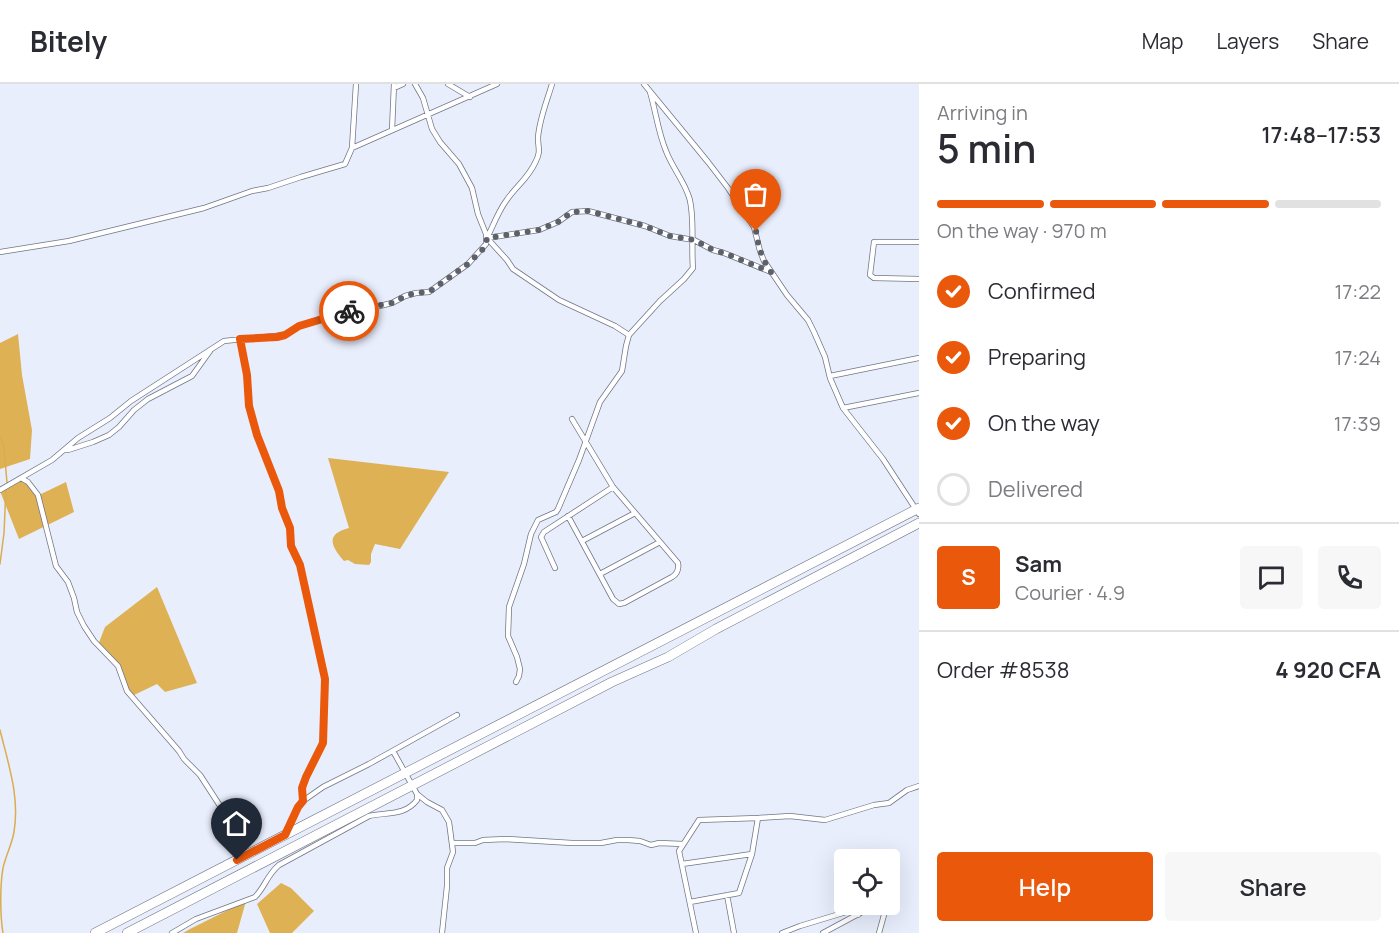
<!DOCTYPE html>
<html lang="en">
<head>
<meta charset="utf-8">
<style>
	:root { --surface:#fff; --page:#f7f7f7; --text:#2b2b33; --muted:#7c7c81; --line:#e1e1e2; --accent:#ea580c }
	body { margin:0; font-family:Manrope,sans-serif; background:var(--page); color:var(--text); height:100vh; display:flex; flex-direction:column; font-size:22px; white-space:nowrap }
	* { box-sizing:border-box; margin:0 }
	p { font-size:20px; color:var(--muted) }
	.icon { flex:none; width:33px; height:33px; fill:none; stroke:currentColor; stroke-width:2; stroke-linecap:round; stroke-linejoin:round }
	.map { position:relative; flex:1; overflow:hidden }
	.drawer { display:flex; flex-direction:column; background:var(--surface); width:480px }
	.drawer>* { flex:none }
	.controls { position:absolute; left:834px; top:765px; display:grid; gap:12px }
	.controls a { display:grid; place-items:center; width:66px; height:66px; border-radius:6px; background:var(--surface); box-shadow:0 6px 24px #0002; font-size:30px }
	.pin { position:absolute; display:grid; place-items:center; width:51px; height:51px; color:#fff; margin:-62px -26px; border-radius:50% 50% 50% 0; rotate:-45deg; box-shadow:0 0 6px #0007 }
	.pin .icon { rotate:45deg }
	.courier { position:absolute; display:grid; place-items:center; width:60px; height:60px; margin:-30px; border:4px solid #ea580c; border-radius:50%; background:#fff; color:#222; box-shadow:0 2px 8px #0007 }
	.head em { font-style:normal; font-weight:600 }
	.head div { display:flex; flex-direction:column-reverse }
	.head { display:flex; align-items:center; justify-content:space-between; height:102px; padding:0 18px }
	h1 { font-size:39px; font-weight:600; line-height:45px }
	.bar { display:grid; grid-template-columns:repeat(4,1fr); gap:9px 6px; align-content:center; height:72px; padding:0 18px }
	.bar i { height:8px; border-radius:4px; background:var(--line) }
	.bar .selected { background:var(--accent) }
	.bar p { grid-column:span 4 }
	.line { display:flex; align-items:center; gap:15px; padding:0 18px; border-top:2px solid var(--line) }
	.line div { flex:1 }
	.round { display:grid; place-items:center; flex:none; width:63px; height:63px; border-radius:6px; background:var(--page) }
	ol { padding:0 18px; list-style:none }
	li { display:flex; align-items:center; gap:18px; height:66px }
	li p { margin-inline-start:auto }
	li .icon { padding:6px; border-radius:50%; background:var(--accent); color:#fff; stroke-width:4 }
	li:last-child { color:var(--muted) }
	li i { width:33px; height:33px; border:3px solid var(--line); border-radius:50% }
	.primary-button { display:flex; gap:12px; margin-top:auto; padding:12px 18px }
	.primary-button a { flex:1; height:69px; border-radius:6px; background:var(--accent); color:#fff; font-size:24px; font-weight:600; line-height:69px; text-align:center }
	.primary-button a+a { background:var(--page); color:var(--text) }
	header { display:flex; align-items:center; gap:36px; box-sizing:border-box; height:84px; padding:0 30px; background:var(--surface); border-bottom:2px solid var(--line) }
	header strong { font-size:28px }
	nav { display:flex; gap:33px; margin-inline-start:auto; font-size:21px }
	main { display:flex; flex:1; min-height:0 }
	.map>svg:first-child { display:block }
</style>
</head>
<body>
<header>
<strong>Bitely</strong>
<nav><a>Map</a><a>Layers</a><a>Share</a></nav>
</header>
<main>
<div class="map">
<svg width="919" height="849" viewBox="0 0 919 849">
	<rect width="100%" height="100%" fill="#e9eefd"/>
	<path fill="#ddb154" d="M18,250L22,291L32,346L30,375L0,385V259Z
		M328,374L449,388L400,465L375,460L371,470V478L369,481L355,480L348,476L344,477C331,462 325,450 349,444Z
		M21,394L39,411L66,398L74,428L19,455L0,407Z
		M157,503L197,599L165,608L157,600L132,612L120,587L98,561L105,543Z
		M281,799L291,804L314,827L292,849H270L257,820Z
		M246,817L237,849H183L190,845Z"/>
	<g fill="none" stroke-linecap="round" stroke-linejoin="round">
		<path stroke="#d9ad50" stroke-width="1.5" d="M0,353L4,363L7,399
			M0,480L4,449L6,404
			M0,646C8,679 20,713 14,748C12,760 6,771 3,784C0,801 0,831 3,849"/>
		<defs>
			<path id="street" d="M448,0L470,13
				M644,0L708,78L728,104L754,143L760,167L764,177L787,211L808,236L814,248L825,273L830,294L843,324L883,375L919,430
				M394,4L403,0
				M392,46L394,0
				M352,64L497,0
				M487,154L539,146L558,138L572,128L588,127L645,142L670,152L694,156L713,166L724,169L771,188
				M487,154L507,176L513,185L559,216L615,242L629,251
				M487,154C493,142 498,128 506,117C517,101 528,95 536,77C541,67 538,64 538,54C539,36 547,17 552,0
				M919,158H874L870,191L874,194L919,195
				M0,168L69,157L204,124L252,107L268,104L301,93L345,80L352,64L356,0
				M240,255L247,291L249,322L257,351L279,407L282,424L290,444L291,462L300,481L325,595L323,659L306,693L302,703L303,717
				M830,292L919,274
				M843,324L919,309
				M68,366L93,358L109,351L119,343L134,326L148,315L192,292L210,267
				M21,394L28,398L38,411L56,482L68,498L74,514L77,528L84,542L94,557L118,582L127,607L179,667L184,675L200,691L237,748V775
				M0,406L52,376L78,354L110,334L131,317L224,257L285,251L299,242L345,227L367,225L392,219L405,212L416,209L429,208L468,180L486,160V150L478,130L472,104L459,80L440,58L432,45L423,14L415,0
				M568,432L613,515L619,520L624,519L672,493C677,490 679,485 678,479L613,403L572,335
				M582,457L635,429
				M555,484L541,453L544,448L613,403
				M600,490L660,458
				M516,598L519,592L520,585L517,573L508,552L509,523L524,480L531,450L538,436L556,428L558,425L579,376L600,318L622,287L626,262L629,251L660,217L684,195L693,184C691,164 695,131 689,113C684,97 672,83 666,67C658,48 656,28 650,8
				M393,667L417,710L427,718L442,726L449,738L453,768L447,784V802L442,849
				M758,734L790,732L825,736L874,721L889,719L907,706L919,702
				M286,748L298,723L303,717L323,703L369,680L457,631
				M453,759H475L483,756L506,755L572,759H601L617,756H628L640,757L651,761L659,759L683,760
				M682,780L752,770
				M727,811L734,849
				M890,816L895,815
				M690,818L739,809L752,770L758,734L699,736L679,767L696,849
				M172,849L196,835L255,813C265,803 267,791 279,781L369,732C386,728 405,732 417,716V710
				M782,849L800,842L856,825L858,831
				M823,849L877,820
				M879,849L887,820"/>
			<path id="highway" d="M95,849L919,424
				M127,849L612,598L668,573L716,545L919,439"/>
		</defs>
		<use href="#street" stroke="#717687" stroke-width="6"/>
		<use href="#highway" stroke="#717687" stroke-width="10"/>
		<use href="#street" stroke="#fff" stroke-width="4.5"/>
		<use href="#highway" stroke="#fff" stroke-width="9"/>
	</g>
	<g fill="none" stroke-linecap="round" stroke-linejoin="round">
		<path stroke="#5e616a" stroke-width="6" stroke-dasharray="0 10.8" d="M349,227L392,219L405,212L416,209L429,208L468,180L482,166L486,160L487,154L539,146L558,138L572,128L588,127L645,142L670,152L694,156L713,166L724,169L771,188C762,175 758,162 756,147"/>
		<path stroke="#ea580c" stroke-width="8" d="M237,776L285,751L298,723L303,717L302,704L306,693L323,659L325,595L300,481L291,462L290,444L282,424L279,407L257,351L249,322L247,291L240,255L277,253L285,251L299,242L349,227"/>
	</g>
</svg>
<div class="controls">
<a><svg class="icon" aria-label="locate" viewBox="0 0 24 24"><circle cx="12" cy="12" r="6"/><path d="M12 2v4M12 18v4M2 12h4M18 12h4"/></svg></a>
</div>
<div class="pin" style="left:756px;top:147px;background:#ea580c"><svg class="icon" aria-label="bag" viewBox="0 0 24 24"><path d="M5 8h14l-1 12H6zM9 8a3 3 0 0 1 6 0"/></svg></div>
<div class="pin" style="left:237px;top:776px;background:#1f2937"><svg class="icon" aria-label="home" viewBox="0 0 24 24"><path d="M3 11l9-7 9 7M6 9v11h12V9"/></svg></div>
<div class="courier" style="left:349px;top:227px"><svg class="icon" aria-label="bike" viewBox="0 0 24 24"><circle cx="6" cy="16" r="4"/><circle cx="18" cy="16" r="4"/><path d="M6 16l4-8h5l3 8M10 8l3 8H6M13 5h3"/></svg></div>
</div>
<section class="drawer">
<div class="head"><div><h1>5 min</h1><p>Arriving in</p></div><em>17:48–17:53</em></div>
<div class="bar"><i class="selected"></i><i class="selected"></i><i class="selected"></i><i></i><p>On the way · 970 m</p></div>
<ol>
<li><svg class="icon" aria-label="check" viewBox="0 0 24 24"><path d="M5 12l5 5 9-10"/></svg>Confirmed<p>17:22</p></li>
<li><svg class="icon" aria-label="check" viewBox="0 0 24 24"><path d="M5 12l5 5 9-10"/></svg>Preparing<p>17:24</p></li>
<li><svg class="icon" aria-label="check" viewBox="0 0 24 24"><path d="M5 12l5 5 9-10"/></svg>On the way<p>17:39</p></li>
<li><i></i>Delivered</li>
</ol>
<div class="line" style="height:108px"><b class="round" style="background:var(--accent);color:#fff">S</b><div><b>Sam</b><p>Courier · 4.9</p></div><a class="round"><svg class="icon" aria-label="chat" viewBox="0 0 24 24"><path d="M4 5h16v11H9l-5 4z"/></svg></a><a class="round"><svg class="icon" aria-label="phone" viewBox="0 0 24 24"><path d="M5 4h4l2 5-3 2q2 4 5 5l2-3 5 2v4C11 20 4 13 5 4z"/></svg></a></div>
<div class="line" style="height:78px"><div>Order #8538</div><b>4 920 CFA</b></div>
<div class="primary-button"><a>Help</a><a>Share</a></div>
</section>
</main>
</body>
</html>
